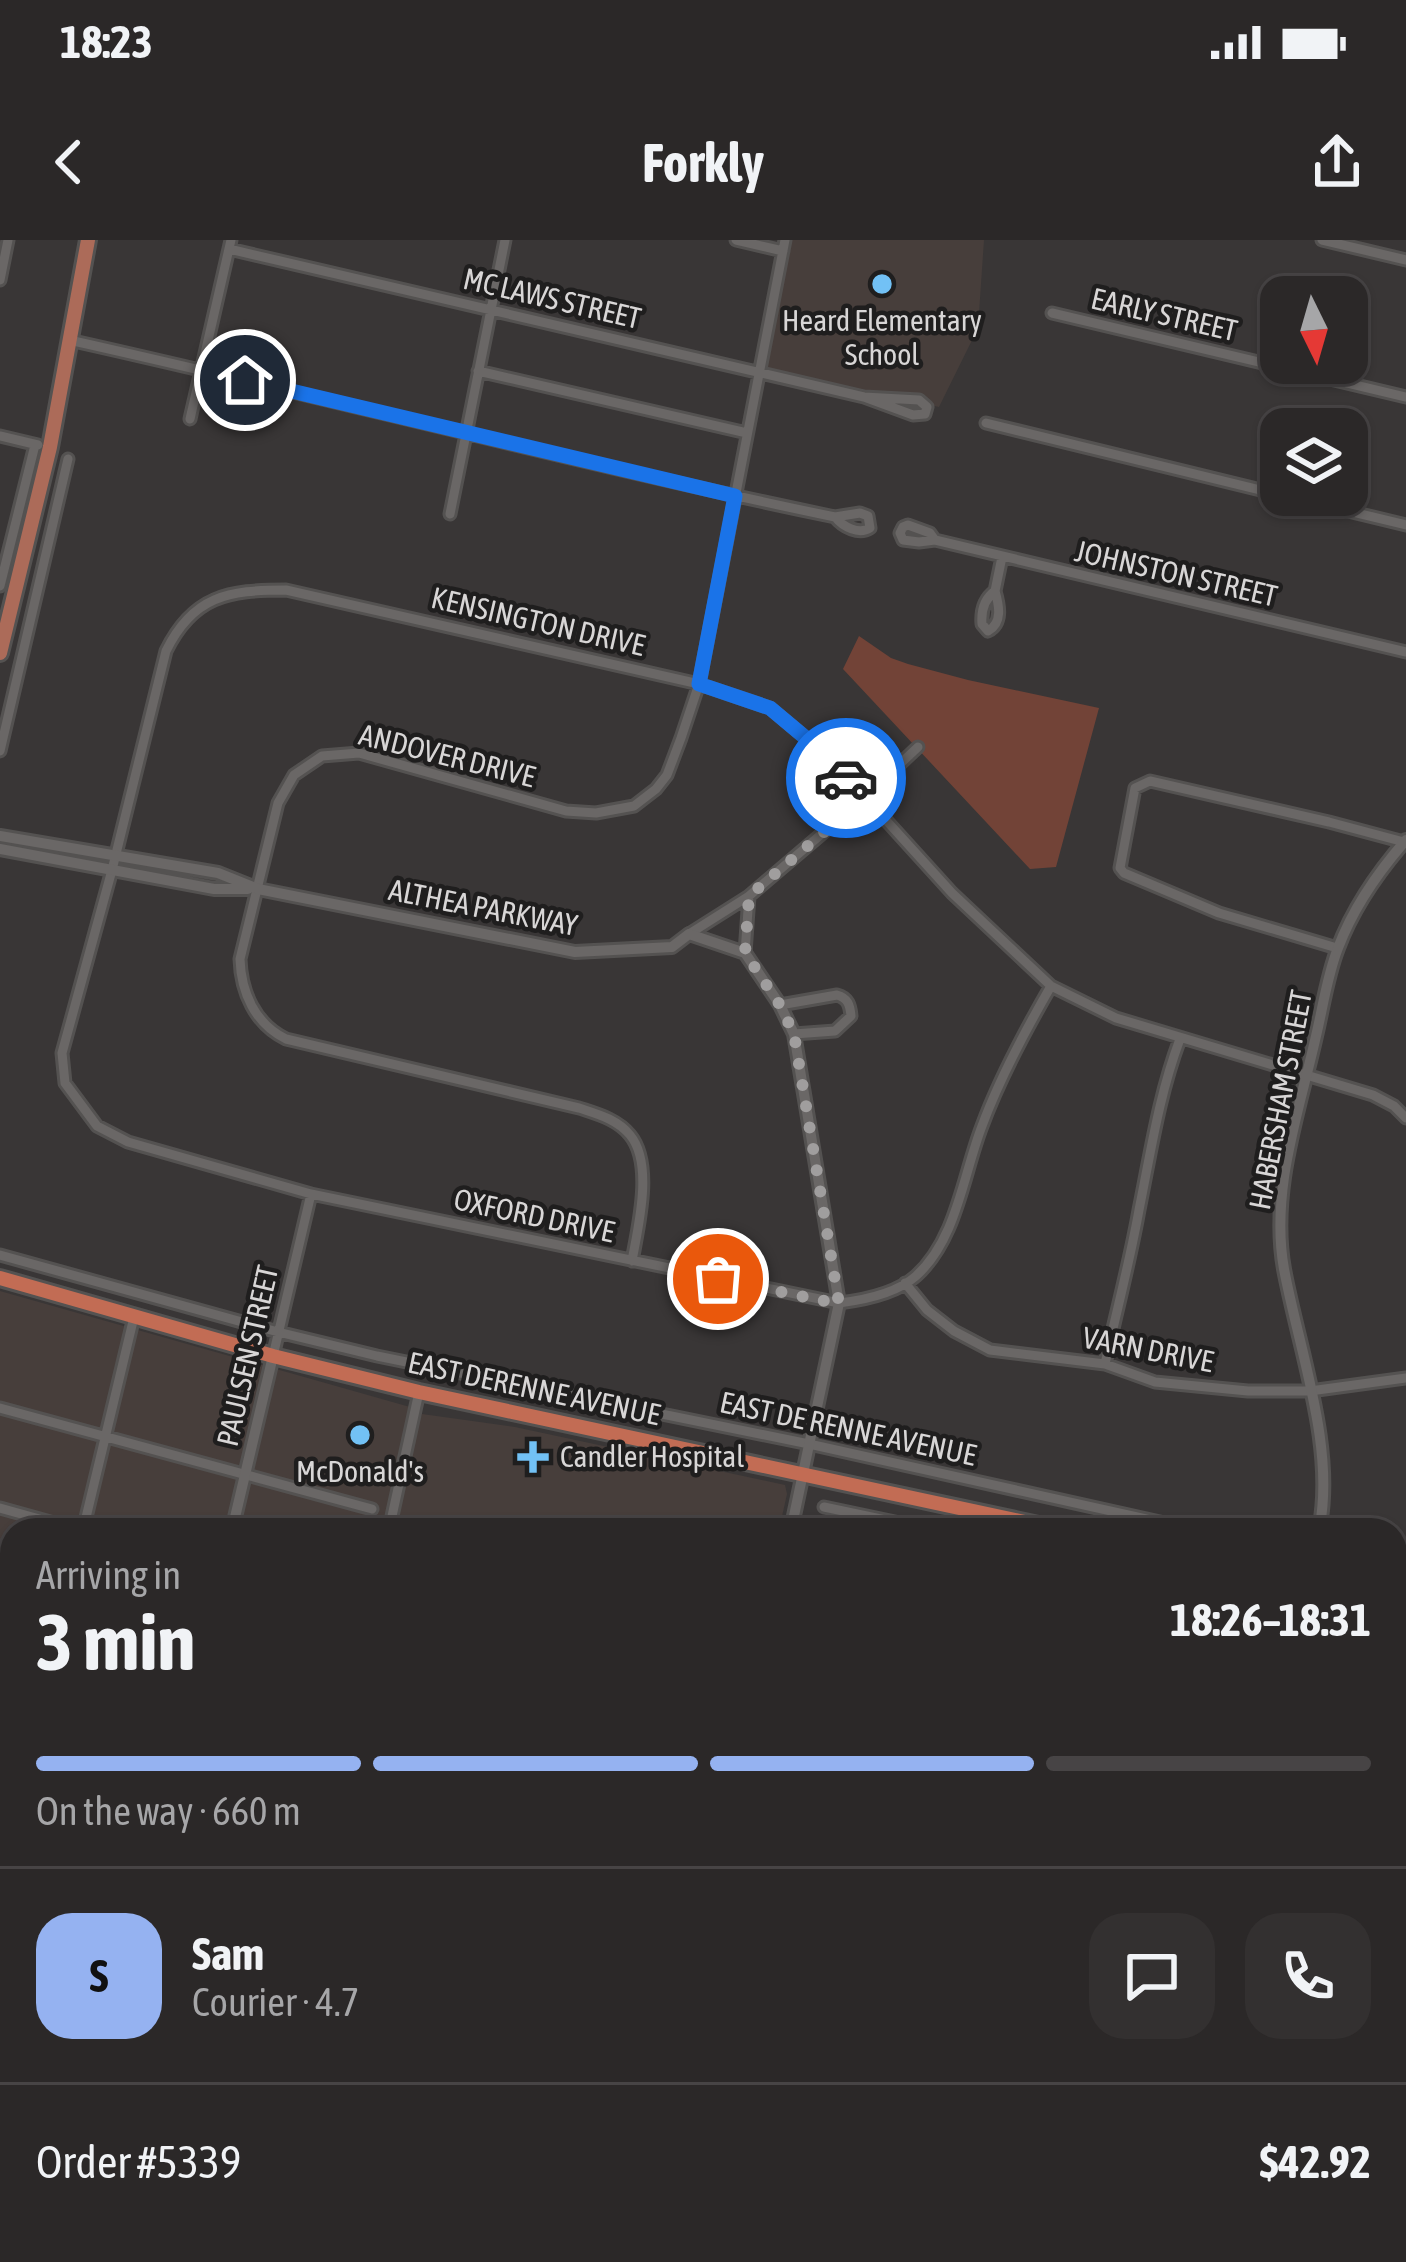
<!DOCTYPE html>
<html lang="en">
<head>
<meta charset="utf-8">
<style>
	:root { --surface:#2b2828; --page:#333030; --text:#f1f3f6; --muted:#a6a6a8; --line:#474445; --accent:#95b2f1 }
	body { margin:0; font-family:"Asap Condensed",sans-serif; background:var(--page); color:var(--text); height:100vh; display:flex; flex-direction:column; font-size:45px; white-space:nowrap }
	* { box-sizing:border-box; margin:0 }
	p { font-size:39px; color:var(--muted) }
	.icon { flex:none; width:66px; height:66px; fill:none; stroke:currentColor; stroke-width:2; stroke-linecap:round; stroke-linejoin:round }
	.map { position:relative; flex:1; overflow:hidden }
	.details { position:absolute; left:0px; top:1278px; width:1407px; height:744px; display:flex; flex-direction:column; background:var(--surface); border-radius:36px 36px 0 0; box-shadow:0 3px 9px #0004,0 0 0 3px var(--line) }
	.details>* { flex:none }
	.needle { width:78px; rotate:175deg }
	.tools { position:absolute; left:1260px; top:36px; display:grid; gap:24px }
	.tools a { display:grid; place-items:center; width:108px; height:108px; border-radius:24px; background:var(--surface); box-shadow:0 3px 9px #0004,0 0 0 3px var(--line); font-size:60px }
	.pin { position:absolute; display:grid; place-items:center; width:102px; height:102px; color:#fff; margin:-51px; border:6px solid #fff; border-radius:50%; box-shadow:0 3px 12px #0007 }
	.courier { position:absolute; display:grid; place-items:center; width:120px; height:120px; margin:-60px; border:9px solid #1a73e8; border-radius:50%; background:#fff; color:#222; box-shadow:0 3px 15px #0007 }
	.summary em { font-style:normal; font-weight:700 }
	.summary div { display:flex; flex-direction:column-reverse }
	.summary { display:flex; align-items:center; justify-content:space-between; height:204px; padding:0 36px }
	h1 { font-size:78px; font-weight:700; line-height:90px }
	.bar { display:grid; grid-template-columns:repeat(4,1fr); gap:18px 12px; align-content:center; height:144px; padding:0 36px }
	.bar i { height:15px; border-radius:9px; background:var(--line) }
	.bar .current { background:var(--accent) }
	.bar p { grid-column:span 4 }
	.line { display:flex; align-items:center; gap:30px; padding:0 36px; border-top:3px solid var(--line) }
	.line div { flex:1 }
	.round { display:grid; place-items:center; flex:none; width:126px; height:126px; border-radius:36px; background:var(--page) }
	.status { display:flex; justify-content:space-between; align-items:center; height:84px; padding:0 60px; background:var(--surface); direction:ltr }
	.status svg { height:33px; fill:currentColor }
	header { display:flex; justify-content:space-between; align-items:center; height:156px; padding:0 36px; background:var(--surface); font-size:54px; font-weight:700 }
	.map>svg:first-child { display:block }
</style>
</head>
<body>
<div class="status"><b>18:23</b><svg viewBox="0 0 49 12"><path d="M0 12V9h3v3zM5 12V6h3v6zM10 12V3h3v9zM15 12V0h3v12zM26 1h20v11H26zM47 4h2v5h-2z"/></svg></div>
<header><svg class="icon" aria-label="back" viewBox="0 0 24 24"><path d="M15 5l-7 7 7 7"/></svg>Forkly<svg class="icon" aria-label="share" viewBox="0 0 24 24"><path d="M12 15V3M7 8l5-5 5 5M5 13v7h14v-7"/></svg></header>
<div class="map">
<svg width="1406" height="2022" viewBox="0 0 1406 2022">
	<rect width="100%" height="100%" fill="#393636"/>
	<path fill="#473e3b" d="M790,0H984L978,88L939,167L766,129Z
		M0,1051L410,1167L383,1290H12V2010H201L198,2022H0Z
		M422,1174L515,1187L785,1245L787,1254L779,1290H395L416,1189Z"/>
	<path fill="#724337" d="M859,396L891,418L908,424L968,440L1099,468L1056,627L1030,629L843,429Z"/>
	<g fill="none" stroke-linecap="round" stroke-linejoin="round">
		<defs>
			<path id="minor" d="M736,0L783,11
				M1322,0L1406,20
				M229,9L864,157L919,160L927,167L925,174L913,175L864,157
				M0,40L8,0
				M1052,73L1406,157
				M69,100C325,157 579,224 835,277C843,287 859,295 870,288L868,276L860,273L835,277
				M478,131L747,193
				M190,179L231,0
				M986,183L1281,255
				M0,196L38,205
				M1282,255L1406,285
				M450,274L505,0
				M935,300L930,293L908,285L903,287L900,293L903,300L919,302L935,300L1406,412
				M0,346L35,205
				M995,351C999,365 1003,383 988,391L982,384C981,371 984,359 995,351L1002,317
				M0,511L68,219
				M689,694L749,656L865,557L918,507
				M1337,708L1219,673L1124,633L1120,628L1135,548L1150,541L1329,582L1404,602
				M745,713L749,656
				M1051,746C1025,791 1000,837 982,886C963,935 957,999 916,1036C897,1053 864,1060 839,1063L311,954L128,902L97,886L65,843L62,813L112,630L166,411C193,356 228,350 286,350L699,444L770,468L807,499L865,557L952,653L1051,746L1116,778L1373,855L1394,866L1406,878
				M780,765L837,755C848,758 850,765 851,776L835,791L794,794
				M0,1015L278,1092L377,1116L809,1204L1196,1290
				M632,1021C638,987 654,924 630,895C617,879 597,874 579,868L286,799C255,784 241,752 240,719L278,563L294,535L322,516L359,513L566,571L596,573L634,566L656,549L667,535L681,498L699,444L785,0
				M905,1043L927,1070L954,1091L990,1110L1105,1124L1155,1142L1248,1151H1310L1406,1138
				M273,1116L311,954
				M1105,1124C1116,1073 1130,1021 1139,970C1151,911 1159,855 1180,799
				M0,1168L372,1269
				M824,1267L933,1290
				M0,1268L79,1290
				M83,1290L134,1077
				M389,1290L419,1152
				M1395,1332L1406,1334
				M0,1367L12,1370
				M0,1467L12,1470
				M0,1566L12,1569
				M1395,1590L1406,1544
				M0,1637L12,1587
				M0,1667L12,1670
				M0,1768L12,1771
				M1380,2010L1406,2016
				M633,2011L687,2022
				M371,2022L374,2010
				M893,2022L895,2010"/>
			<path id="tertiary" d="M0,596L218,633L258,649L575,712L672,707L689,694L745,713L780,765L794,794L839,1063L791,1290
				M0,609L214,649H248
				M232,1290L273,1116
				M1319,1290C1336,1209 1299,1110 1284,1029C1270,951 1299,872 1316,796C1323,767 1327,736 1338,708C1353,668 1378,632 1406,600
				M0,1872L12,1876
				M63,2022L65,2010
				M631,2022L633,2010
				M1162,2022L1164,2010"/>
			<path id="primary" d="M0,413L50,207L88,0"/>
			<path id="trunk" d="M0,1038L273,1116L419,1152L1062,1290
				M1395,1360L1406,1362"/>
		</defs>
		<use href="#minor" stroke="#545251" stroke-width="15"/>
		<use href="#tertiary" stroke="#545251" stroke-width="16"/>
		<use href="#primary" stroke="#545251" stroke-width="20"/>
		<use href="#trunk" stroke="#545251" stroke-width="20"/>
		<use href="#minor" stroke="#6a6766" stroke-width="9"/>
		<use href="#tertiary" stroke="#6a6766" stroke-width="10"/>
		<use href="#primary" stroke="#ac6b59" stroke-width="14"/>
		<use href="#trunk" stroke="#c26c54" stroke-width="14"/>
	</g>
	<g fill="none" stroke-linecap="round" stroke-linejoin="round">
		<path stroke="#a09e9e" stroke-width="12" stroke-dasharray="0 21.6" d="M718,1039L839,1064L794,794L780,765L745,713L749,656L865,557L846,538"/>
		<path stroke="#1a73e8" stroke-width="15" d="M245,140L735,256L699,444L770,468L807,499L846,538"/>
	</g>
	<g fill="#72c1f5" stroke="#1f1e1e" stroke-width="4.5">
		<circle cx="882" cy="44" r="12"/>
		<circle cx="360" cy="1195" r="12"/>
		<path d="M527 1199h12v12h12v12h-12v12h-12v-12h-12v-12h12z"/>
	</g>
	<g text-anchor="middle" stroke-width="9" stroke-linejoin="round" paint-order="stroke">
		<g font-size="30" fill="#d8d6d6" stroke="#1f1e1e">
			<text transform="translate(552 59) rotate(13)" y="10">MC LAWS STREET</text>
			<text transform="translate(1164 75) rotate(13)" y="10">EARLY STREET</text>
			<text transform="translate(1176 334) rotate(13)" y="10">JOHNSTON STREET</text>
			<text transform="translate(538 382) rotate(13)" y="10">KENSINGTON DRIVE</text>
			<text transform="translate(447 516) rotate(14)" y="10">ANDOVER DRIVE</text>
			<text transform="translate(483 668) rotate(11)" y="10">ALTHEA PARKWAY</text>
			<text transform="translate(1281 860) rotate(-79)" y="10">HABERSHAM STREET</text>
			<text transform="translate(534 976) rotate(12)" y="10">OXFORD DRIVE</text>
			<text transform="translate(1148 1110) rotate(11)" y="10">VARN DRIVE</text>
			<text transform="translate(248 1116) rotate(-77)" y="10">PAULSEN STREET</text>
			<text transform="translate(534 1149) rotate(12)" y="10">EAST DERENNE AVENUE</text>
			<text transform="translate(848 1189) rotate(12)" y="10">EAST DE RENNE AVENUE</text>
		</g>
		<g font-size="30" fill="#d8d6d6" stroke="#1f1e1e">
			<text x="882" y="91">Heard Elementary<tspan x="882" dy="34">School</tspan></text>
			<text x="560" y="1227" text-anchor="start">Candler Hospital</text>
			<text x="360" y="1242">McDonald's</text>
		</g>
	</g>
</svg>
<div class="tools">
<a><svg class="needle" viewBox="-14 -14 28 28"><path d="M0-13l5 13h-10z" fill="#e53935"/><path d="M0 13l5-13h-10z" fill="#a6a6a8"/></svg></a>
<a><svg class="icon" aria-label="layers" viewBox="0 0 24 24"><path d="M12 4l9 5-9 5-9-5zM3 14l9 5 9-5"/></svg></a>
</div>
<div class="pin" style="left:718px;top:1039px;background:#ea580c"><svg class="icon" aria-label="bag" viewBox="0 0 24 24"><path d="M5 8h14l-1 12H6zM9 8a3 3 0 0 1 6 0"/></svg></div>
<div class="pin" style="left:245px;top:140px;background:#1f2937"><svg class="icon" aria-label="home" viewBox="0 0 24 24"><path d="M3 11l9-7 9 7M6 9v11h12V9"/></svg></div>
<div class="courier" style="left:846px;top:538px"><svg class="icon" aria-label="car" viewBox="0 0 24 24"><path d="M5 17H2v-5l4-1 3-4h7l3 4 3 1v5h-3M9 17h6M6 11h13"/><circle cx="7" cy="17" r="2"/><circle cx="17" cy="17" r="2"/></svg></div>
<section class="details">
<div class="summary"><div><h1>3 min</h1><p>Arriving in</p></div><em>18:26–18:31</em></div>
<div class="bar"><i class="current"></i><i class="current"></i><i class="current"></i><i></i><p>On the way · 660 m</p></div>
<div class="line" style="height:216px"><b class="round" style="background:var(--accent);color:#111">S</b><div><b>Sam</b><p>Courier · 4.7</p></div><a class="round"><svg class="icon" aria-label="chat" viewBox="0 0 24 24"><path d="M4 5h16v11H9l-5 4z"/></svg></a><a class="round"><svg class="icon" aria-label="phone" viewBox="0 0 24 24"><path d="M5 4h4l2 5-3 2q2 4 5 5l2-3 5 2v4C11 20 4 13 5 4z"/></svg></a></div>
<div class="line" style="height:156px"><div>Order #5339</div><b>$42.92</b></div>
</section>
</div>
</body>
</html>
